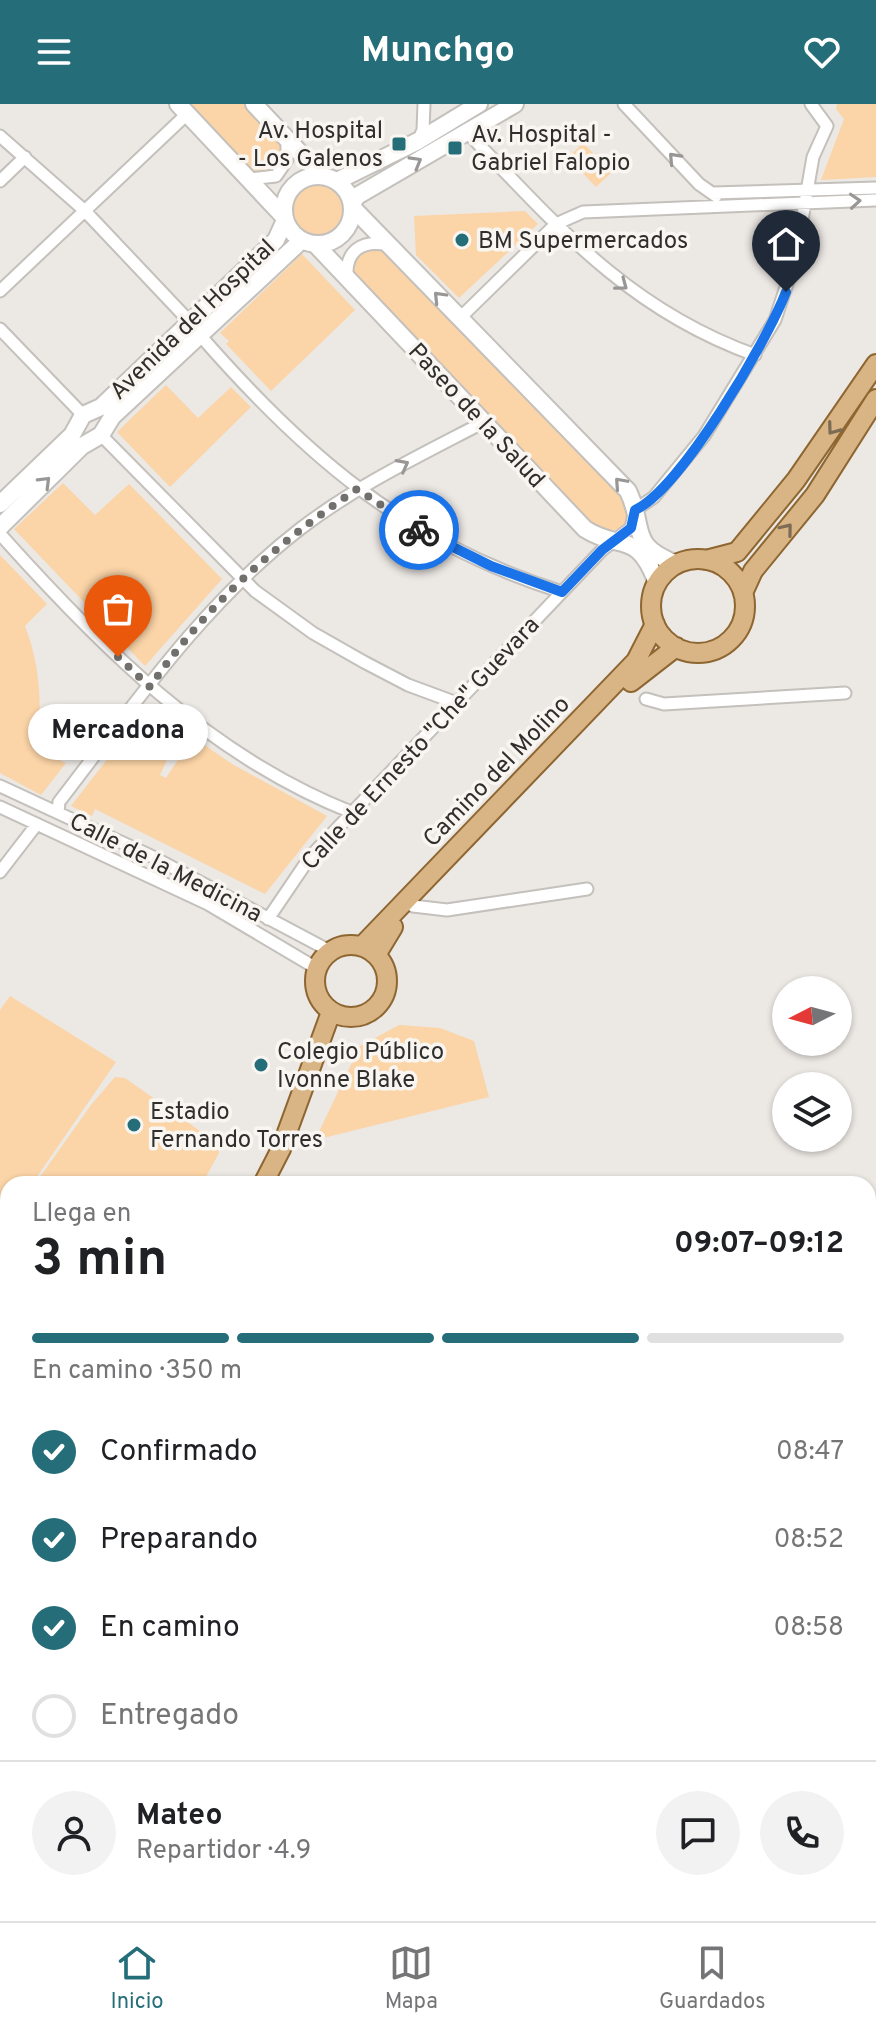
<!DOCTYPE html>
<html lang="es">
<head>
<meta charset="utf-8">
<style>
	:root { --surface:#fff; --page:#f2f2f2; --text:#202124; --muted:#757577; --line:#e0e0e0; --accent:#256e79 }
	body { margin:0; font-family:Overpass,sans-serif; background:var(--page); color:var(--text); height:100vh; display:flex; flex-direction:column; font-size:30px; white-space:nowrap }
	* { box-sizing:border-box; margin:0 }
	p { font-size:26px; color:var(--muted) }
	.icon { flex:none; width:44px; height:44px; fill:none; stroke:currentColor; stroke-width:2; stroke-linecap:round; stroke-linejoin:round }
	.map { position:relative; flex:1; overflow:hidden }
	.panel { position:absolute; left:0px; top:1072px; width:876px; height:746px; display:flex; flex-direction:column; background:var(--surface); border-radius:24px 24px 0 0; box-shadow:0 2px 6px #0004 }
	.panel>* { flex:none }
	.needle { width:52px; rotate:264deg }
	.controls { position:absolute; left:772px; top:872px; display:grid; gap:16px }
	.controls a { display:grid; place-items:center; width:80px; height:80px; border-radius:50%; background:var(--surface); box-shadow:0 2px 6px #0004; font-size:40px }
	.pin { position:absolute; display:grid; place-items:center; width:68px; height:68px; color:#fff; margin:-82px -34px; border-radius:50% 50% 50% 0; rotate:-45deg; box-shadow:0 0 8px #0007 }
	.pin .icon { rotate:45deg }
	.courier { position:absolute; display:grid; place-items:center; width:80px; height:80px; margin:-40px; border:6px solid #1a73e8; border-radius:50%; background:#fff; color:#222; box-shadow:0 2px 10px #0007 }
	.bubble { position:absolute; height:56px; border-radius:28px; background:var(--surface); box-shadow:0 2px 6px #0004; font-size:26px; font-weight:700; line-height:56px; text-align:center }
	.overview em { font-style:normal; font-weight:700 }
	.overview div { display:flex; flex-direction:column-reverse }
	.overview { display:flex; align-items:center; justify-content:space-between; height:136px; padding:0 32px }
	h1 { font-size:52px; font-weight:700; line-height:60px }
	.bar { display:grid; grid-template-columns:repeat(4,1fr); gap:12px 8px; align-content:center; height:96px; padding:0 32px }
	.bar i { height:10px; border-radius:6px; background:var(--line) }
	.bar .on { background:var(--accent) }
	.bar p { grid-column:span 4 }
	.line { display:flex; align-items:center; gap:20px; padding:0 32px; border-top:2px solid var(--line) }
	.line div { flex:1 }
	.round { display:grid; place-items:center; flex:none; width:84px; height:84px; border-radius:42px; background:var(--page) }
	ol { padding:0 32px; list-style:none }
	li { display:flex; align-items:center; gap:24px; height:88px }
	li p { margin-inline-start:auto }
	li .icon { padding:8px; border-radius:50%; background:var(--accent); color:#fff; stroke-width:4 }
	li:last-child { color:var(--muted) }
	li i { width:44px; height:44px; border:4px solid var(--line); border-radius:50% }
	header { display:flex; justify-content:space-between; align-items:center; height:104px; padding:0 32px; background:var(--accent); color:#fff; font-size:36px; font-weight:700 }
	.dock { display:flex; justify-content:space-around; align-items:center; height:112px; border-top:2px solid var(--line); background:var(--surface); font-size:22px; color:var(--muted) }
	.dock a { display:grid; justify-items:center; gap:4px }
	.dock .on { color:var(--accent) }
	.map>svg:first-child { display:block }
</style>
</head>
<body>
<header><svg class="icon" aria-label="menu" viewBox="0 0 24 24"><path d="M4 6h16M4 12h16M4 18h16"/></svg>Munchgo<svg class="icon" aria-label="heart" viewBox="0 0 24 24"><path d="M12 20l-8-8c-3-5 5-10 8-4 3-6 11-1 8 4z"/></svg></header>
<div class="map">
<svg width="876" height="1817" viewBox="0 0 876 1817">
	<rect width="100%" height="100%" fill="#ece8e4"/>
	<path fill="#fbd4a7" d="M184,0H248L286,46L275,68L254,71Z
		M837,0H876V73L821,76L844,15L836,5Z
		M583,39L612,68L596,83L568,54Z
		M284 106a34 34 0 1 1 68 0a34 34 0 1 1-68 0Z
		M525,107L538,120L459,194L416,151L414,112Z
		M368,141L388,146L621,387L631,405L623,423L606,429L589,422L354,178L350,156Z
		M302,150L355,206L271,287L226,240L229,237L220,229Z
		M166,281L198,314L231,283L251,303L170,383L117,328Z
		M63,379L95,411L129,380L222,475L145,562L14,425Z
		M0,451L47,500L25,522C41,564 42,602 37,646L66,659L41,691L0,669Z
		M150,600L181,625L160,671L166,674L193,633L232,660L327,712L265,790L95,705L92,712L71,702Z
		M10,892L116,958L32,1080H8V1114L0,1125V906Z
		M399,921L440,924L474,937L489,993L315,1036L360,942Z
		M115,973L125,974L217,1039L219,1049L202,1080H35L91,1001Z
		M0,1237L8,1242V1350L0,1352Z"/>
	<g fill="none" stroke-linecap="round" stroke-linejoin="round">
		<path stroke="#ab8251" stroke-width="3" d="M90,1817L92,1813"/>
		<defs>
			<path id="street" d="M624,0L699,80L716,92
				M467,28C557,122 629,206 755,251
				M0,32L85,107L190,218
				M418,37L423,26L424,0
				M249,75L276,72L287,56V36
				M0,77L25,53
				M713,89L876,84
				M347,174C345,147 362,135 388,141
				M0,187L187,10
				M460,214L556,120L583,108L876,96
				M0,225L83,311
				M199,230C305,352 406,439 562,488
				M101,331L255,487L313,529L364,558L408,581L454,598
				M0,430C100,542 209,652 351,708
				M646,595L664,600L845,589
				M0,682L151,752L330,847
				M0,703L208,800L316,864
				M58,709L59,698C133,602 203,500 300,425C356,382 421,351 484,318
				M0,768L37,720
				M413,802L447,806L587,785
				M268,815L310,753L602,446L631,424L635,406L654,393L704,332L775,216L795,156L813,53L827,22L811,0"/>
			<path id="secondary" d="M178,0L284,113
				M254,0L321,71
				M284 106a34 34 0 1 1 68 0a34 34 0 1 1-68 0Z
				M337,77L418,37L479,0
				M352,100L357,92L515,0
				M352,103L628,387C646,424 627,441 677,460
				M315,140L585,425C621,448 637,425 657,479
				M0,400L72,331L83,311L101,303L276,136L285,116
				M0,423L82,342L101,331L112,313L302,136
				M0,1724L8,1715
				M0,1746L8,1754
				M37,1817L38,1810"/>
			<path id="primary" d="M651 502a47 47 0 1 1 94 0a47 47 0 1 1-94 0Z
				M706,456L737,448L796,376L876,260
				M743,489L753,467L815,391L876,295
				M631,578L676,543
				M315 877a36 36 0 1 1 72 0a36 36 0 1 1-72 0Z
				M362,842L636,557L655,520
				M376,851L393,823
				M263,1080L281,1045L331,908
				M0,1379L8,1374
				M0,1487L8,1493"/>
			<path id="highway" d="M0,1422H8
				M0,1443H8
				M868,1471L876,1473
				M868,1493L876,1494"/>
		</defs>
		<use href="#street" stroke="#c4c0bc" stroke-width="15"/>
		<use href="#secondary" stroke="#c4c0bc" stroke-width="20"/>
		<use href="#primary" stroke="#8e6631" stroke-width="22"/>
		<use href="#highway" stroke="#8e6631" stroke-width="24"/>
		<use href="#street" stroke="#fff" stroke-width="11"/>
		<use href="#secondary" stroke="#fff" stroke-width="16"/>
		<use href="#primary" stroke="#d9b585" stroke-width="18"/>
		<use href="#highway" stroke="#c08433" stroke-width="20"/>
	</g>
	<defs><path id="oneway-chevron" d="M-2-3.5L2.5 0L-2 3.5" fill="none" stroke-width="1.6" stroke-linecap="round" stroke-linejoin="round" transform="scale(2)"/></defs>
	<g stroke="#989796">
		<use href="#oneway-chevron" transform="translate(674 54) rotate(-133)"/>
		<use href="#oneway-chevron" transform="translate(416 58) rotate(-30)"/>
		<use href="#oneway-chevron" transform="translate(855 97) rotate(-4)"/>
		<use href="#oneway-chevron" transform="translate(622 181) rotate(37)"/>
		<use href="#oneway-chevron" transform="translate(439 193) rotate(-134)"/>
		<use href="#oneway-chevron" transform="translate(403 361) rotate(-28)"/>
		<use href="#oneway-chevron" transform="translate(45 378) rotate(-45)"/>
		<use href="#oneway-chevron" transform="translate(620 379) rotate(-132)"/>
	</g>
	<g stroke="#7c6b55">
		<use href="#oneway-chevron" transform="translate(833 325) rotate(126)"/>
		<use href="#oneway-chevron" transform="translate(787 425) rotate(-51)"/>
	</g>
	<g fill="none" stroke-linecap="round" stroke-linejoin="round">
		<path stroke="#72706d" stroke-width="8" stroke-dasharray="0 14.4" d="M118,553L150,583C204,503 277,439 357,385L419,426"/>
		<path stroke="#1a73e8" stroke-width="10" d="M419,426L491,462L562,488L602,446L631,424L635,406C681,385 767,237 786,188"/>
	</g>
	<g fill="#256e79" stroke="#f9f6f1" stroke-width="3">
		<rect x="391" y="32" width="16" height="16" rx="4"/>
		<rect x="447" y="36" width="16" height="16" rx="4"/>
		<circle cx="462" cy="136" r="8"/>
		<circle cx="261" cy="961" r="8"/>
		<circle cx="134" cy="1021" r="8"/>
	</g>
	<g text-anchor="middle" stroke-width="7" stroke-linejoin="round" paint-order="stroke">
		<g font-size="24" fill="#302f2d" stroke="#f9f6f1" text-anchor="start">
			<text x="383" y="34" text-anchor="end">Av. Hospital<tspan x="383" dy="28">- Los Galenos</tspan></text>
			<text x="471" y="38">Av. Hospital -<tspan x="471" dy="28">Gabriel Falopio</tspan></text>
			<text x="478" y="144">BM Supermercados</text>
			<text x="277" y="955">Colegio Público<tspan x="277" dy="28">Ivonne Blake</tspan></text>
			<text x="150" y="1015">Estadio<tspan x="150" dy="28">Fernando Torres</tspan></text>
		</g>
		<g font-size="24" fill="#302f2d" stroke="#f9f6f1">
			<text transform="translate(192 215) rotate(-44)" y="8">Avenida del Hospital</text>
			<text transform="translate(477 311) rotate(47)" y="8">Paseo de la Salud</text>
			<text transform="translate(420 639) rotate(-47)" y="8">Calle de Ernesto "Che" Guevara</text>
			<text transform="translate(496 667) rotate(-46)" y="8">Camino del Molino</text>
			<text transform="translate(166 763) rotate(27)" y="8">Calle de la Medicina</text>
		</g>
	</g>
</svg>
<div class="controls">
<a><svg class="needle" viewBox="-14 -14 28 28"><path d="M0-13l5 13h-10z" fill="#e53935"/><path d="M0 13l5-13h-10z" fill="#757577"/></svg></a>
<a><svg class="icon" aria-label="layers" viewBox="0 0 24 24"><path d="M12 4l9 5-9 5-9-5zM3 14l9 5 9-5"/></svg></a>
</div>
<div class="pin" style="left:118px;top:553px;background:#ea580c"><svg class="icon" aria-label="bag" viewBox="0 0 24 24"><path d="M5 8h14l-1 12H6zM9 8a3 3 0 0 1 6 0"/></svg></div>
<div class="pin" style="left:786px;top:188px;background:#1f2937"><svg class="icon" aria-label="home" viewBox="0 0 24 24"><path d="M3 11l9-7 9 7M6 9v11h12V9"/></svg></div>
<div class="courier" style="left:419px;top:426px"><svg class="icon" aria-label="bike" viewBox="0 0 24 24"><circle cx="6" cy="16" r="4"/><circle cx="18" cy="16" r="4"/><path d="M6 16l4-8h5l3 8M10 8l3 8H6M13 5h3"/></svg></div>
<div class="bubble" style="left:28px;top:600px;width:180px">Mercadona</div>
<section class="panel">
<div class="overview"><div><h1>3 min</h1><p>Llega en</p></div><em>09:07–09:12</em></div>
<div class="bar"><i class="on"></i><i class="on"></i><i class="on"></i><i></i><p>En camino · 350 m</p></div>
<ol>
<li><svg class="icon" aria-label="check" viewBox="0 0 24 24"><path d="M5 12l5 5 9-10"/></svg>Confirmado<p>08:47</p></li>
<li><svg class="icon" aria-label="check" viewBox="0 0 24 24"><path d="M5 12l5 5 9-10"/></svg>Preparando<p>08:52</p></li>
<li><svg class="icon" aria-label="check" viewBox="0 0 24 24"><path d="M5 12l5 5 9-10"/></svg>En camino<p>08:58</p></li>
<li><i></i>Entregado</li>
</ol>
<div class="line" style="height:144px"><a class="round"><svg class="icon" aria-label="person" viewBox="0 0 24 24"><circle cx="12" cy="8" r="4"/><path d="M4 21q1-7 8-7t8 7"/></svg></a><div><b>Mateo</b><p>Repartidor · 4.9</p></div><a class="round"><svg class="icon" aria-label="chat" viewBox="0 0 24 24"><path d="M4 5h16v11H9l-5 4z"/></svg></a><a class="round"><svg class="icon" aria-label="phone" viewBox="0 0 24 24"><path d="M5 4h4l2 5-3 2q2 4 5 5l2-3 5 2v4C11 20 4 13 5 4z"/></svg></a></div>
</section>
</div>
<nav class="dock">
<a class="on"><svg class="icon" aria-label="home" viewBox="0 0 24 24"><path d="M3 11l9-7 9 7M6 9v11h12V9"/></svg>Inicio</a>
<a><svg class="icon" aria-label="map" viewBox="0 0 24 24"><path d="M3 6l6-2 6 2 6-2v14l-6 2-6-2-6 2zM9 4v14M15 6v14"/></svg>Mapa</a>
<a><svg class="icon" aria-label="saved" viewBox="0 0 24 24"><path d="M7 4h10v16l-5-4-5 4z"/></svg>Guardados</a>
</nav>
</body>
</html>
